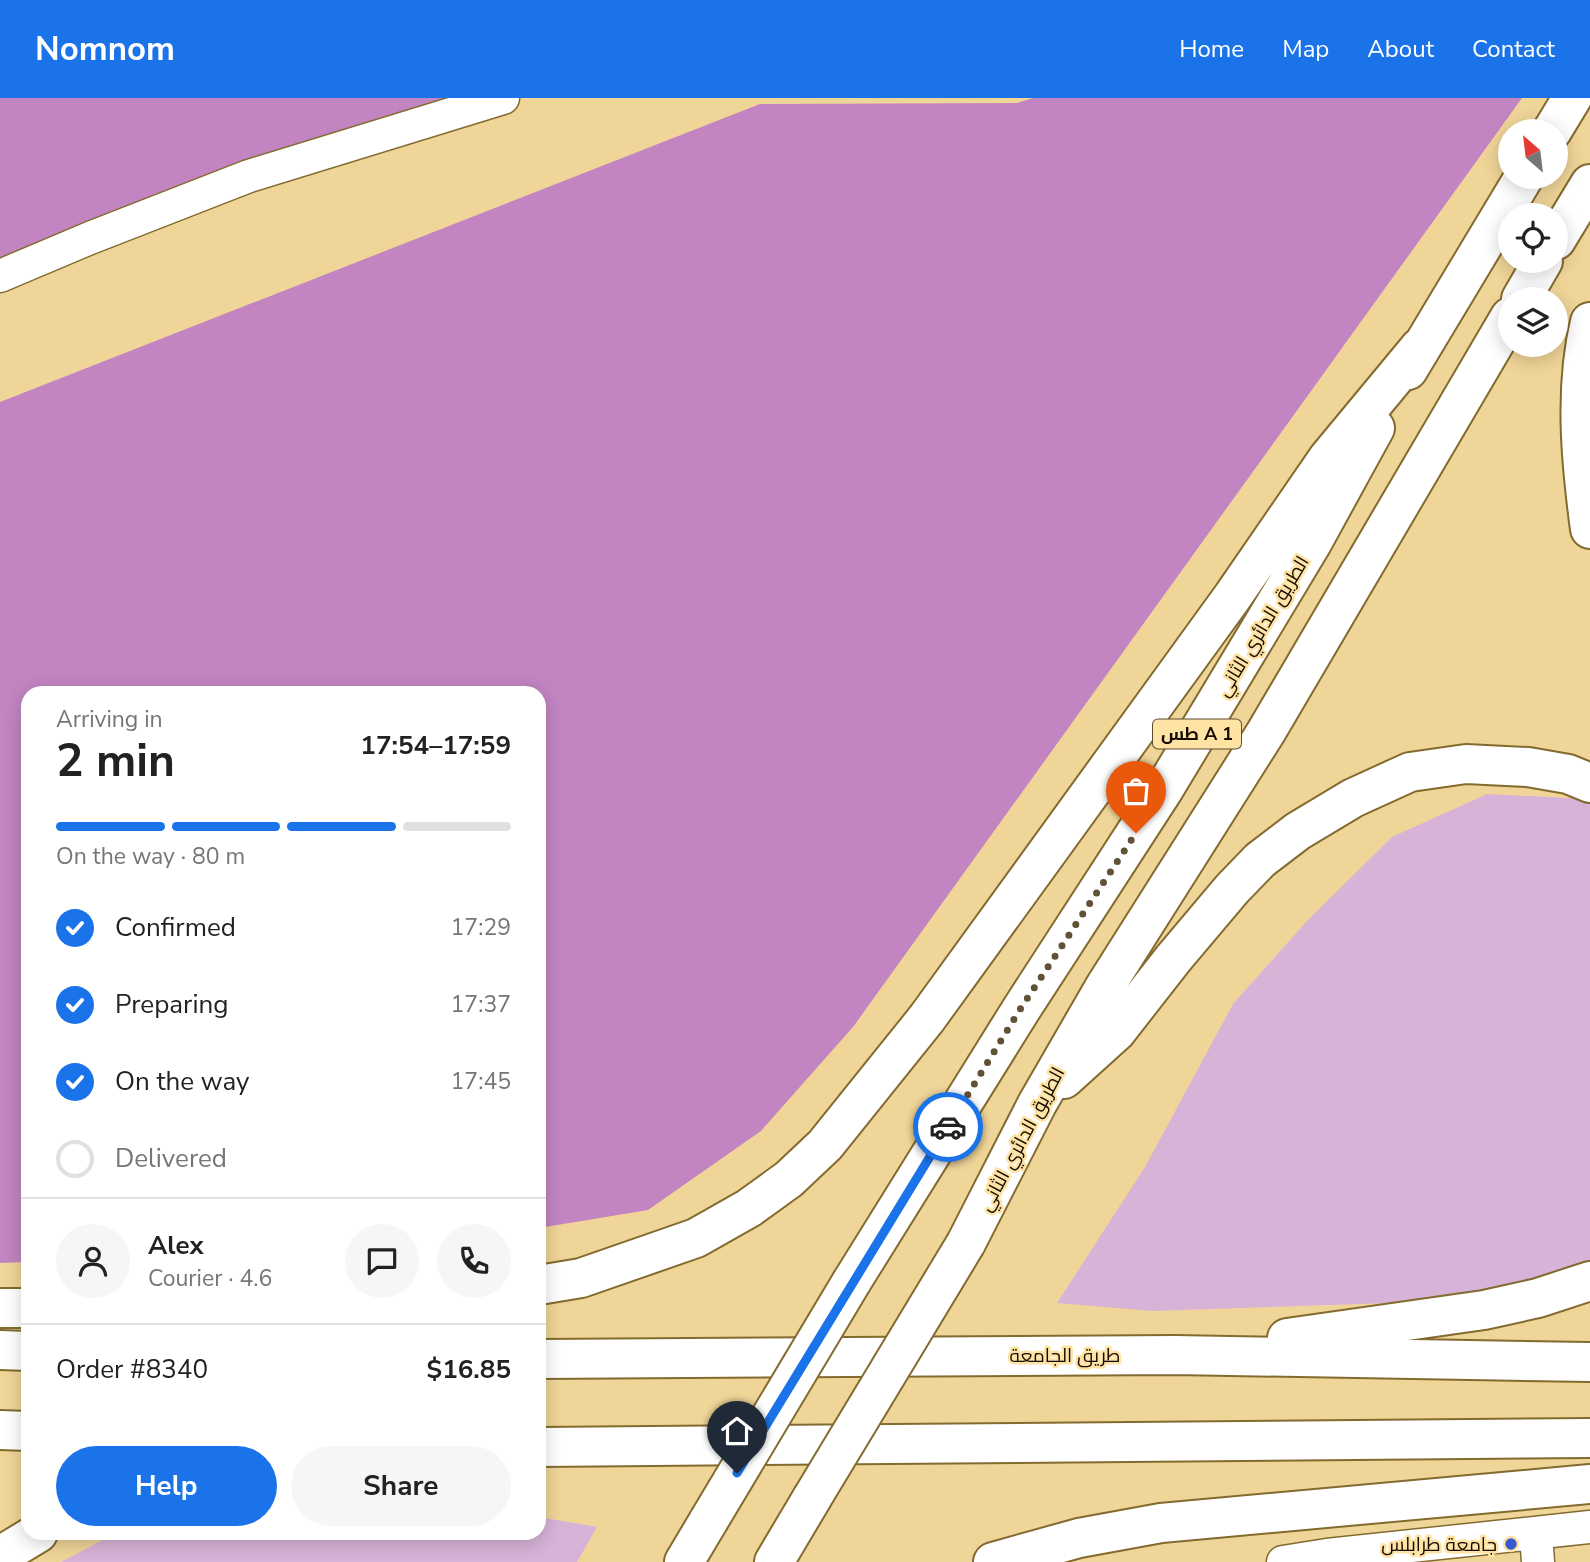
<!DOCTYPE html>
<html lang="en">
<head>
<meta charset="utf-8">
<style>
	:root { --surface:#fff; --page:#f6f6f6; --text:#222; --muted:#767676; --line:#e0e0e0; --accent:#1a73e8 }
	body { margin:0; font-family:"Nunito Sans",Cairo,sans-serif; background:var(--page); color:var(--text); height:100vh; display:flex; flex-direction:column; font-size:26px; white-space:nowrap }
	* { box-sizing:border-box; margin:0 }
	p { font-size:23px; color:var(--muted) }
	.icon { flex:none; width:38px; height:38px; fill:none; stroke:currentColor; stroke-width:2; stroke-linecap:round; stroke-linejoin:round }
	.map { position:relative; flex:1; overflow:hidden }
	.drawer { position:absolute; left:21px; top:588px; width:525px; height:854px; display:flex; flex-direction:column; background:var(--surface); border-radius:21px; box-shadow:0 4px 18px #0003 }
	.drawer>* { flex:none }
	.needle { width:46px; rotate:332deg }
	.controls { position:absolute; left:1498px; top:21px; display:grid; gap:14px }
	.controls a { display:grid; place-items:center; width:70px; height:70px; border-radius:50%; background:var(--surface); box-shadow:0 4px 18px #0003; font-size:35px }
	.pin { position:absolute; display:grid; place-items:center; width:60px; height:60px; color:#fff; margin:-72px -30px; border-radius:50% 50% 50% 0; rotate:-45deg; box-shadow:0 0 7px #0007 }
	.pin .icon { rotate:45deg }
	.courier { position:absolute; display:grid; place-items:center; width:70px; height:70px; margin:-35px; border:5px solid #1a73e8; border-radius:50%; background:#fff; color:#222; box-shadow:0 2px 9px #0007 }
	.head em { font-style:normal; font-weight:700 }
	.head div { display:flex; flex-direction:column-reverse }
	.head { display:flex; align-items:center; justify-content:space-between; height:119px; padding:0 35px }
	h1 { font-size:46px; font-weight:700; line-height:52px }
	.bar { display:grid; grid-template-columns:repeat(4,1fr); gap:10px 7px; align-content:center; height:84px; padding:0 35px }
	.bar i { height:9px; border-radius:5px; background:var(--line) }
	.bar .active { background:var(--accent) }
	.bar p { grid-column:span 4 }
	.line { display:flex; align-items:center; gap:18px; padding:0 35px; border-top:2px solid var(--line) }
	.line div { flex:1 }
	.round { display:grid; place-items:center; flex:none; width:74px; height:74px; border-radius:37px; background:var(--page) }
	ol { padding:0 35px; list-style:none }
	li { display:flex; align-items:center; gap:21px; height:77px }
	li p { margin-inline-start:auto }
	li .icon { padding:7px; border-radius:50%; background:var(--accent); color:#fff; stroke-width:4 }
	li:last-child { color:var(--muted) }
	li i { width:38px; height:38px; border:4px solid var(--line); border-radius:50% }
	.primary-button { display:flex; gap:14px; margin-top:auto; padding:14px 35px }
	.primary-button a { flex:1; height:80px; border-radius:42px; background:var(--accent); color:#fff; font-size:28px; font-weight:700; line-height:80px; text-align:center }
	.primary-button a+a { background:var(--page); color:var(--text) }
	header { display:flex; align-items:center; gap:42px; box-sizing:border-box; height:98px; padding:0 35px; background:var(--accent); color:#fff }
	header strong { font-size:33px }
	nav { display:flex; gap:38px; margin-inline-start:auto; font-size:24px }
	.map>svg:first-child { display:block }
</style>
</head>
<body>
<header>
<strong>Nomnom</strong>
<nav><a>Home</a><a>Map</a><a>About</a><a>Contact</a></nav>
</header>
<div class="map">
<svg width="1590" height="1464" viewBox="0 0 1590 1464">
	<rect width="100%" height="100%" fill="#f0d598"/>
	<path fill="#d8b3d8" d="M1487,696L1590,701V1183L1538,1200L1153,1213L1057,1205L1145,1069L1233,906L1307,823L1392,739Z
		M539,1419L597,1429L577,1464H61L116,1435H539Z"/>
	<path fill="#c285c2" d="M0,0H493L0,178Z
		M1033,0H1522L853,929L761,1033L648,1112L539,1130V595H28V1164L0,1165V304L760,6L1017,5Z"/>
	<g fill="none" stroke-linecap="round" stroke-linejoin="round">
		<defs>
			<path id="minor" d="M0,178L90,140L249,78L503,0
				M1536,1436L1538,1464
				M1283,1464L1327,1457L1590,1429"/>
			<path id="trunk" d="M1552,33L1572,0
				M1556,142L1590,86
				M1521,201L1543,163
				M1590,224C1574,291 1581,364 1590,431
				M1408,272L1524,79
				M1064,981L1116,934L1173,861L1232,791L1260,762L1298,733L1353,700L1410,674L1466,666L1528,669L1568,676L1590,685
				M966,1145L1037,1006L1104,890L1266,634L1510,219
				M852,1183L1022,910L1164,691L1312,445L1375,330
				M539,1187L581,1180L696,1140L749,1110L789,1081L825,1047L927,920L1233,498L1328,360L1420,249
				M0,1210H28
				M1287,1240L1484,1212L1538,1200L1590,1183
				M0,1252L28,1253
				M539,1261L1175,1257L1590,1264
				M0,1332L28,1333
				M539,1349L1590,1340
				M0,1458L38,1435
				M684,1464L709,1422
				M774,1464L812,1400
				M993,1464L1079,1440L1161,1425L1590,1386"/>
		</defs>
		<use href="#minor" stroke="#836a2f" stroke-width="35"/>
		<use href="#trunk" stroke="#836a2f" stroke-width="42"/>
		<use href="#minor" stroke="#fff" stroke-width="32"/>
		<use href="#trunk" stroke="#fff" stroke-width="38"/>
		<defs>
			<path id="trunk-bridge" d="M812,1400L966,1145
				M709,1422L852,1183"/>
		</defs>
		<use href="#trunk-bridge" stroke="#836a2f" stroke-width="42" stroke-linecap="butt"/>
		<use href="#trunk-bridge" stroke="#fff" stroke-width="38"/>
	</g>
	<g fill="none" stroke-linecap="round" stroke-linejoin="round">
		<path stroke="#625235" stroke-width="7" stroke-dasharray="0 12.6" d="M948,1029L1021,910L1136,735"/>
		<path stroke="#1a73e8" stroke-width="9" d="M737,1375L948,1029"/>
	</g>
	<circle fill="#375bcc" stroke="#fee3a5" stroke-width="2.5" cx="1511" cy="1446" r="7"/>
	<g text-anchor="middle" stroke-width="5" stroke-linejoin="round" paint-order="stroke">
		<rect fill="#fee3a5" stroke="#5b4c32" stroke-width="2" x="1153" y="621.5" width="88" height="29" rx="5"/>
		<g font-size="18" font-weight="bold" fill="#150c00">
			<text x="1197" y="642">طس A 1</text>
		</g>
		<g font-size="19" fill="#150c00" stroke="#fee3a5">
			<text transform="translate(1262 528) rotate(-59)" y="7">الطريق الدائري الثاني</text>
			<text transform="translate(1021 1041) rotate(-62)" y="7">الطريق الدائري الثاني</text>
			<text x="1065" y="1264">طريق الجامعة</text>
		</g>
		<g font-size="19" fill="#150c00" stroke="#fee3a5" text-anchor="end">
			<text x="1497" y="1453">جامعة طرابلس</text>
		</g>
	</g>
</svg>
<div class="controls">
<a><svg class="needle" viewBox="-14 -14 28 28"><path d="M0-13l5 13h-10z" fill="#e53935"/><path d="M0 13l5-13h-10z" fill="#767676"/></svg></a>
<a><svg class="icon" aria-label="locate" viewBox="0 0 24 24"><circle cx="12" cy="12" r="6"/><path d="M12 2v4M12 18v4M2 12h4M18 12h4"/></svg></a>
<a><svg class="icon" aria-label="layers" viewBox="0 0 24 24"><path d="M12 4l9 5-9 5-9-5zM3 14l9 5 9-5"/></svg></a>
</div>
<div class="pin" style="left:1136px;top:735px;background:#ea580c"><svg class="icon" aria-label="bag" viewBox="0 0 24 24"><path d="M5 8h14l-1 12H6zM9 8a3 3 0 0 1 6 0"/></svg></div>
<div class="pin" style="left:737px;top:1375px;background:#1f2937"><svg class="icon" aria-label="home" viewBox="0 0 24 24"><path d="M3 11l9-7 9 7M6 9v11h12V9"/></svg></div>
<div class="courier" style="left:948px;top:1029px"><svg class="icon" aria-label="car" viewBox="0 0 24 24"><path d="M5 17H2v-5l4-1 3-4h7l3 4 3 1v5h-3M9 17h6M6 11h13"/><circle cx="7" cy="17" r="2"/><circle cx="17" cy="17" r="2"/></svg></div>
<section class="drawer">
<div class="head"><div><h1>2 min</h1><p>Arriving in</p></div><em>17:54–17:59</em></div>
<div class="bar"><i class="active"></i><i class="active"></i><i class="active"></i><i></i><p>On the way · 80 m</p></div>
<ol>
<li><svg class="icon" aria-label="check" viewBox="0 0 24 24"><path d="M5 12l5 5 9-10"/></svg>Confirmed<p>17:29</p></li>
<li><svg class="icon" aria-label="check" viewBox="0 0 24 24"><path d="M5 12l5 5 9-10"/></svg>Preparing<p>17:37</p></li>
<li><svg class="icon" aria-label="check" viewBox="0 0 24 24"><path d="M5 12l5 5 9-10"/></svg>On the way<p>17:45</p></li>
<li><i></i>Delivered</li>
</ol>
<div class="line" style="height:126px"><a class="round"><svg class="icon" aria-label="person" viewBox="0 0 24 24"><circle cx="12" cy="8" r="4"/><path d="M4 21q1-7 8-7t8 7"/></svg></a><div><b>Alex</b><p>Courier · 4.6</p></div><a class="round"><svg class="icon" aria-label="chat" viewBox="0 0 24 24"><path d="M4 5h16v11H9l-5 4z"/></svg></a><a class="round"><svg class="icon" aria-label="phone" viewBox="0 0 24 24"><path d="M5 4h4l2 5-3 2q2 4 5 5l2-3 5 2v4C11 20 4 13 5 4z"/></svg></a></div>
<div class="line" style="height:91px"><div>Order #8340</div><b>$16.85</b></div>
<div class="primary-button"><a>Help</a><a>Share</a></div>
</section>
</div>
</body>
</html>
